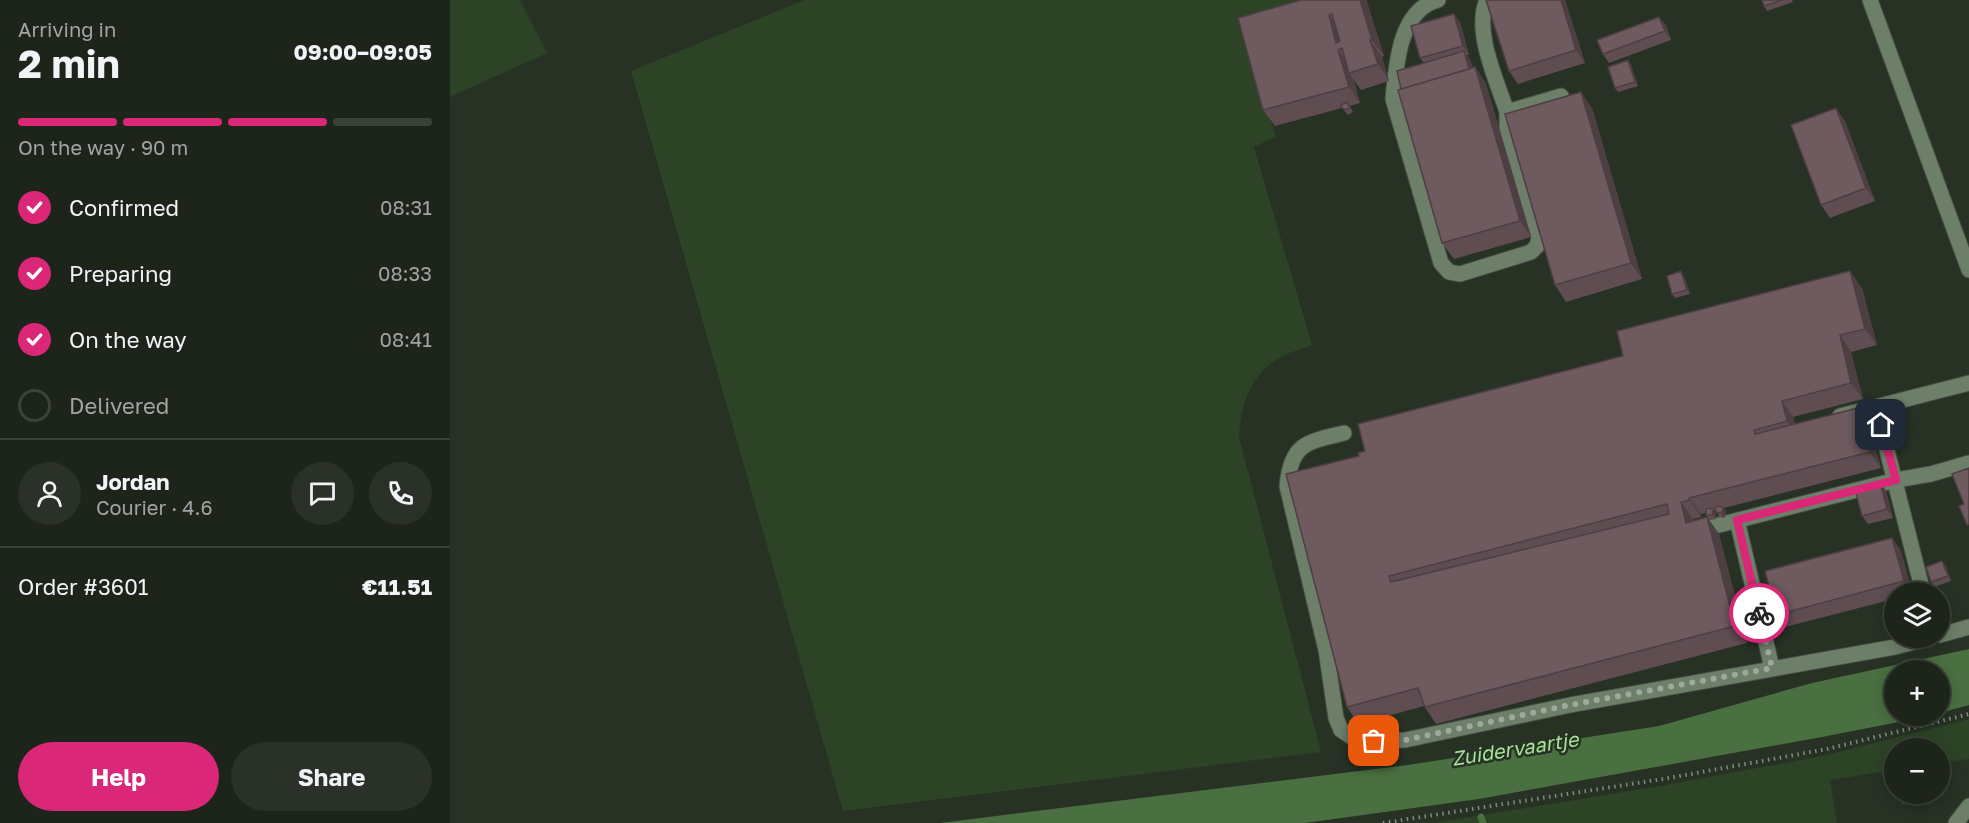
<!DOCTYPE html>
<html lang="en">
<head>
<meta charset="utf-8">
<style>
	:root { --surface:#1d251b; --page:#2a3128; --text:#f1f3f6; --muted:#a0a5a3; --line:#3b423a; --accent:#db2777 }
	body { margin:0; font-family:"Golos Text",sans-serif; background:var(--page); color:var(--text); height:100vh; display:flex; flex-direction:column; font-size:22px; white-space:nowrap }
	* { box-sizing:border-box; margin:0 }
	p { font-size:20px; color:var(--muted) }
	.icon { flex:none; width:33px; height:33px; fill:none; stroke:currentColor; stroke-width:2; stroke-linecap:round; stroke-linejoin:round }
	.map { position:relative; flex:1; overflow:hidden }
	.drawer { display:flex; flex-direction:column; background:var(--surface); width:450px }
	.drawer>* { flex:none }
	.tools { position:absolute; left:1434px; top:582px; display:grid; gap:12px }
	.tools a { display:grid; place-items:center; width:66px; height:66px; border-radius:50%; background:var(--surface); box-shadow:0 3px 15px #0003,0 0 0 2px var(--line); font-size:30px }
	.pin { position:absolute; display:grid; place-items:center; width:51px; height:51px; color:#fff; margin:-26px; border-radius:12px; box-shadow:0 3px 9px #0006 }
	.courier { position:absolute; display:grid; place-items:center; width:60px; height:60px; margin:-30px; border:4px solid #db2777; border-radius:50%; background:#fff; color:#222; box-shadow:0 2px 8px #0007 }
	.head em { font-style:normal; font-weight:700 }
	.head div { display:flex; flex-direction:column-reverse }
	.head { display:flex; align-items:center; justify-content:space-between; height:102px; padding:0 18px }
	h1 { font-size:39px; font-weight:700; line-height:45px }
	.bar { display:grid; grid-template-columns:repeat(4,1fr); gap:9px 6px; align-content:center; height:72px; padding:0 18px }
	.bar i { height:8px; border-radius:4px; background:var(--line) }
	.bar .selected { background:var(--accent) }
	.bar p { grid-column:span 4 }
	.line { display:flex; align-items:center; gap:15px; padding:0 18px; border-top:2px solid var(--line) }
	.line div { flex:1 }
	.round { display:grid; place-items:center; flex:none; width:63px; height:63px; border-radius:32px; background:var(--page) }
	ol { padding:0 18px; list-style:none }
	li { display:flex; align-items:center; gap:18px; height:66px }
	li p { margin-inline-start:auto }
	li .icon { padding:6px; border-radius:50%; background:var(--accent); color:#fff; stroke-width:4 }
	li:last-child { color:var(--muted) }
	li i { width:33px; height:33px; border:3px solid var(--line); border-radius:50% }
	.cta { display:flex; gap:12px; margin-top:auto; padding:12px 18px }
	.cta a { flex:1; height:69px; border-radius:36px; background:var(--accent); color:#fff; font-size:24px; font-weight:700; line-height:69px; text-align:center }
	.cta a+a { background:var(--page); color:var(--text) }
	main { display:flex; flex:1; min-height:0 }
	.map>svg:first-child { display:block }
</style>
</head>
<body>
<main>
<section class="drawer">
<div class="head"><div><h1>2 min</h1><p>Arriving in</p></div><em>09:00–09:05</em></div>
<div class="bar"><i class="selected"></i><i class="selected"></i><i class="selected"></i><i></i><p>On the way · 90 m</p></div>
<ol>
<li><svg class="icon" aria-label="check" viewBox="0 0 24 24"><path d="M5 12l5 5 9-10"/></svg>Confirmed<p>08:31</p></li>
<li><svg class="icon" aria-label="check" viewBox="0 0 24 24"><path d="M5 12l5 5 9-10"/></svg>Preparing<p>08:33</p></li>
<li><svg class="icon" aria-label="check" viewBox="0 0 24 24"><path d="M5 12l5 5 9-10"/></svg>On the way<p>08:41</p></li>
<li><i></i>Delivered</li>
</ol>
<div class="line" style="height:108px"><a class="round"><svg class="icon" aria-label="person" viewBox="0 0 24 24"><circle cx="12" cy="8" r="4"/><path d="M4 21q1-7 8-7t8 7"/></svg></a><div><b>Jordan</b><p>Courier · 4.6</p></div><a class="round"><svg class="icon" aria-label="chat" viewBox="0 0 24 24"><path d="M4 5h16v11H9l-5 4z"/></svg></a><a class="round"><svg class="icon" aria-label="phone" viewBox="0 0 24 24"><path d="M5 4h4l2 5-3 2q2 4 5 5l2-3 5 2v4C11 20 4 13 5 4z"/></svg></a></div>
<div class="line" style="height:78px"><div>Order #3601</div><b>€11.51</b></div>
<div class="cta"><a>Help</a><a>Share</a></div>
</section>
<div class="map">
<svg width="1519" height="823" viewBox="0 0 1519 823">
	<rect width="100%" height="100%" fill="#273124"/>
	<path fill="#2c4326" d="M0,0H70L97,53L0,97Z
		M354,0H902L796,32L826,137L804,147L862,345C852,349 840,352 831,357C800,374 791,405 789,437L871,752L393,811L181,71Z
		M1519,719V759L1490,763V748H1444V770L1380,780L1387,823H985L1210,786L1377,755Z"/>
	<path fill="#4a6f40" d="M1519,649V705L1490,713V670H1444V716H1479L1372,737L1029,799L855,823H490L958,765L1209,726L1362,683Z"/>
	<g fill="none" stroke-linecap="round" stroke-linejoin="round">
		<path stroke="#4a6f40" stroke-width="7" d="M1031,817L1033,823"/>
		<defs>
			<path id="minor" d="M988,0C949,10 946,66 943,99L991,263L999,272L1010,274L1081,252L1087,246L1089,237L1057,128V112
				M1037,0C1023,31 1047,81 1057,112L1111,96
				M1420,0L1519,270
				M1426,407L1473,592
				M1390,416L1519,383
				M894,433C857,442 841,443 837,486L876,650L886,718L891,730L903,738L924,741L955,740L1120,705L1445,647L1480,638
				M1287,520L1322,668
				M1261,527L1446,480L1481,474L1519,463
				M1490,635L1519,627
				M1506,823L1519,806"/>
		</defs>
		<use href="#minor" stroke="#454e42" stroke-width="17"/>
		<path stroke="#828b80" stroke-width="4" stroke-dasharray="1.5 4.5" stroke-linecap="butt" d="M933,823L1219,778L1377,749L1519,714"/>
		<use href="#minor" stroke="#6d7e69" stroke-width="15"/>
	</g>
	<path fill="#5f4d52" d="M851,0H916L934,56L932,57L939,81L911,90L904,80L910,103L900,106L903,112L898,115L892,108L825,126L813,110Z
		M1036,0H1115L1135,63L1068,84L1059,71Z
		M1312,0H1342L1343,2L1317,11L1314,6Z
		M1010,22L1019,55H1017L1020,60L1023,68L1025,67L1036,84L1081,237L1004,259L992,243L951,89L974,63L970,58Z
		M1216,25L1221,40L1159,63L1153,54Z
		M1178,60L1181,65L1188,86L1168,92L1165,88Z
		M1142,108L1192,279L1116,302L1105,285Z
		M1395,121L1425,201L1380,218L1371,205Z
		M1234,276L1240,294L1225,298L1222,294Z
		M1412,288L1427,345L1401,352L1413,399L1343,417L1345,424H1419L1431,468L1274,508L1276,514L1274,518L1269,517L1266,510L1264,511L1266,514V519L1260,520L1256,515V513L1251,514V517L1243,519V521L1257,517L1269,534L1297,643L986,724L974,706L908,724L897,707L909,456L915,451L1171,357Z
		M1430,482L1436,491L1443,518L1418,524L1412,516Z
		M1442,538L1451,551L1462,592H1444V599L1335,627L1326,615Z
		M1496,566L1501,581L1484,587L1481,582Z
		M1449,794H1467L1468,802L1453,804L1449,799Z"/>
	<path fill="#4d3f42" d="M910,0H916L917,1L934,56L922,40Z
		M1111,0H1115L1135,63L1126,50Z
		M1004,14L1010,22L1019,55L1013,46Z
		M879,15L890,31L892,48L886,43Z
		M1209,17L1216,25L1221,40L1215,31Z
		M920,40L932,57L939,81L928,64Z
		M888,50L900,66L899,73L904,80L910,103L899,87Z
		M1014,51L1020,60L1028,86L1022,77Z
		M1178,60L1181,65L1188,86L1185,82Z
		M1025,67L1036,84L1081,237L1070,221Z
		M1131,92L1142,108L1192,279L1181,263Z
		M1386,108L1395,121L1425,201L1416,188Z
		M1231,271L1234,276L1240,294L1237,290Z
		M1400,271L1412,288L1427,345L1415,329Z
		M1390,335L1401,352L1413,399L1401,383Z
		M1332,401L1343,417L1349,438L1337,421Z
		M1408,408L1419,424L1431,468L1420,452Z
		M1430,482L1436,491L1443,518L1437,509Z
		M1239,498L1251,514V517L1240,500Z
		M1231,502L1243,519L1248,540L1236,523Z
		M1273,507L1276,511V514L1274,518L1271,513Z
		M1263,510L1266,514V519L1262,515Z
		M1257,517L1269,534L1297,643L1285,626Z
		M1442,538L1451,551L1462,592L1454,581Z
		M1492,561L1496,566L1501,581L1498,576Z
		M1465,794H1467L1468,802L1465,798Z"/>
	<path fill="#6e5a5f" stroke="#4d3f42" stroke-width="1.5" fill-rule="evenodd" d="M851,0H910L922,40H920L928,64L899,73L892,48L888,50L899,87L813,110L788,18ZM882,14L890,41L886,43L879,15Z
		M1036,0H1111L1126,50L1059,71Z
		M1312,0H1333L1314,6Z
		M1004,14L1013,46L970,58L961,26Z
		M1209,17L1215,31L1153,54L1147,40Z
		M1014,51L1019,69L951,89L947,71Z
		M1178,60L1185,82L1165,88L1158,67Z
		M1025,67L1070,221L992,243L948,90Z
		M1131,92L1181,263L1105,285L1055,114Z
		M897,102L900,108L895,110L891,107V105Z
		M1386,108L1416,188L1371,205L1341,125Z
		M1231,271L1237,290L1222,294L1217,276Z
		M1400,271L1415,329L1390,335L1401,383L1332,401L1337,421L1304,430L1305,434L1408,408L1420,452L1239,498L1240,500L1231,502L1236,523L1257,517L1285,626L975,707L968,688L897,707L836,474L909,456L908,453L915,451L908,424L1173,356L1167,331ZM1217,504L1219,514L941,582L939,576Z
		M1519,468V524L1517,525L1509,506L1514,504L1502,474Z
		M1430,482L1437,509L1412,516L1405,489Z
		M1268,506L1273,507V510L1271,513L1266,512L1265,508Z
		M1259,508L1263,510L1262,515H1256V509Z
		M1442,538L1454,581L1326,615L1315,571Z
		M1492,561L1498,576L1481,582L1476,567Z
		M1449,794H1465V798L1449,799Z"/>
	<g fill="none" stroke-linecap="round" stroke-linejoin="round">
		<path stroke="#a0a89e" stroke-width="6" stroke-dasharray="0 10.8" d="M924,741L955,740L1120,705L1322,668L1309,613"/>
		<path stroke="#db2777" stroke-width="8" d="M1309,613L1287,520L1446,480L1431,425"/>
	</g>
	<g text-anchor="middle" stroke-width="5" stroke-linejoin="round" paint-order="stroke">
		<g font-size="20" font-style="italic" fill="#a8e199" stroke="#273124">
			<text transform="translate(1065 749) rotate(-9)" y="7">Zuidervaartje</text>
		</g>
	</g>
</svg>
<div class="tools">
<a><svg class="icon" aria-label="layers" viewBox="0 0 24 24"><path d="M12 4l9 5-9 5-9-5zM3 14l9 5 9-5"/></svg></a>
<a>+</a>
<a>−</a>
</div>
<div class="pin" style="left:924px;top:741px;background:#ea580c"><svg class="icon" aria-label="bag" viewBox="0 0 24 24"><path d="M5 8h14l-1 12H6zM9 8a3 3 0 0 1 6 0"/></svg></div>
<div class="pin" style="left:1431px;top:425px;background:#1f2937"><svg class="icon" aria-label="home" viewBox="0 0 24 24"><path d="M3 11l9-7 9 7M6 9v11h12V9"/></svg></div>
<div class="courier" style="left:1309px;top:613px"><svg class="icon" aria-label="bike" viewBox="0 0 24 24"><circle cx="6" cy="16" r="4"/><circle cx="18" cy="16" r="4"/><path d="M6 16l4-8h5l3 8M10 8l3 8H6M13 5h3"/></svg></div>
</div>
</main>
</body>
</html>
